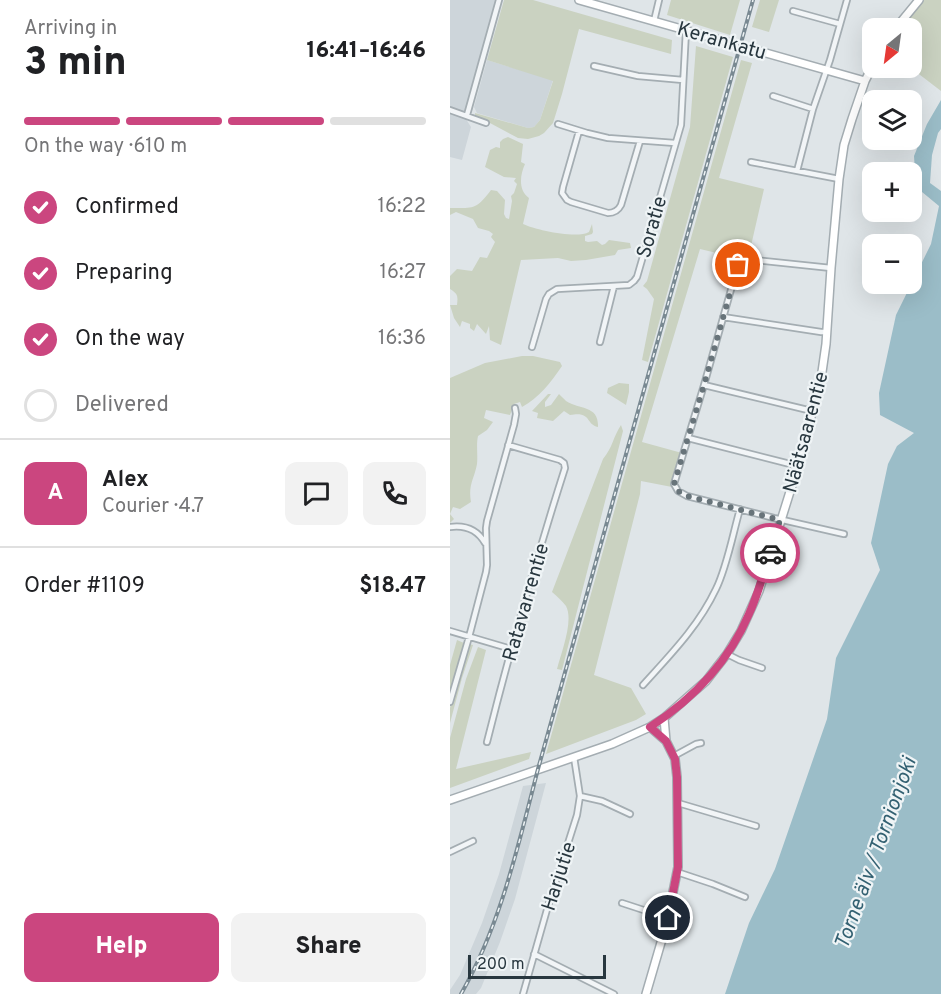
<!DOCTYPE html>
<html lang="en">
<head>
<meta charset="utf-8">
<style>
	:root { --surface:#fff; --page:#f2f2f2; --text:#202124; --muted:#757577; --line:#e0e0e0; --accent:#cb467f }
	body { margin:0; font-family:Overpass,sans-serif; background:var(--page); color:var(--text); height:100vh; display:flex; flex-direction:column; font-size:22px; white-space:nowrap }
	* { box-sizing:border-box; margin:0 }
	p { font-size:20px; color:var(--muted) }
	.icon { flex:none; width:33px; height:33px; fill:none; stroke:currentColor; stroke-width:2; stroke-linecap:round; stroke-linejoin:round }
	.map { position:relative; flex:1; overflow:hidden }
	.panel { display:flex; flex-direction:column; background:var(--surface); width:450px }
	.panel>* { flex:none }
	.needle { width:39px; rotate:209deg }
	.tools { position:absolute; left:412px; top:18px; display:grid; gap:12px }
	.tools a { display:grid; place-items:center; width:60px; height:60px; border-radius:12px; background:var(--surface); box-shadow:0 6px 24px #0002; font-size:30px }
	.scale { position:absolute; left:18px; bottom:15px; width:138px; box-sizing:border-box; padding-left:6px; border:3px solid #28373f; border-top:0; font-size:16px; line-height:21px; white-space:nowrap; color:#28373f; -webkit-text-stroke:4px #eff4f6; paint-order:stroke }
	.pin { position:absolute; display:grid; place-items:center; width:51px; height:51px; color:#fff; margin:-26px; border:3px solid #fff; border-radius:50%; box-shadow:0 2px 6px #0007 }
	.courier { position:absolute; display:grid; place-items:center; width:60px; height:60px; margin:-30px; border:4px solid #cb467f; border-radius:50%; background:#fff; color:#222; box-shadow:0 2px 8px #0007 }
	.summary em { font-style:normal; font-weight:800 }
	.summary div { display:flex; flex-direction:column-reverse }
	.summary { display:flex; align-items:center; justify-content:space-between; height:102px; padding:0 24px }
	h1 { font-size:39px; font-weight:800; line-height:45px }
	.bar { display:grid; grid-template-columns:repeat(4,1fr); gap:9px 6px; align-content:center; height:72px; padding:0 24px }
	.bar i { height:8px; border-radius:4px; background:var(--line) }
	.bar .selected { background:var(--accent) }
	.bar p { grid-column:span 4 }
	.line { display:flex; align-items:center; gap:15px; padding:0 24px; border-top:2px solid var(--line) }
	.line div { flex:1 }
	.round { display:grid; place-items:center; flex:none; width:63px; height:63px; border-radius:12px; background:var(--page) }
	ol { padding:0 24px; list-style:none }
	li { display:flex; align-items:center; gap:18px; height:66px }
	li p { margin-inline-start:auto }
	li .icon { padding:6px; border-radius:50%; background:var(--accent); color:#fff; stroke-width:4 }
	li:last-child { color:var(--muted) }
	li i { width:33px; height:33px; border:3px solid var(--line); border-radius:50% }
	.cta { display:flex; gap:12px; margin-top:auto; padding:12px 24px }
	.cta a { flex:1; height:69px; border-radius:12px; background:var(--accent); color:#fff; font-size:24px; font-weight:800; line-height:69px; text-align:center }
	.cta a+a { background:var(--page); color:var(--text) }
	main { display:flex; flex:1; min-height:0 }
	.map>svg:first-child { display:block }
</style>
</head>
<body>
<main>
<section class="panel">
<div class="summary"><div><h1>3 min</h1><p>Arriving in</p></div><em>16:41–16:46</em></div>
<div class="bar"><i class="selected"></i><i class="selected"></i><i class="selected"></i><i></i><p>On the way · 610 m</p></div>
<ol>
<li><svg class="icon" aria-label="check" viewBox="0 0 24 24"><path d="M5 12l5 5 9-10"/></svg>Confirmed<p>16:22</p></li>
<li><svg class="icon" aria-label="check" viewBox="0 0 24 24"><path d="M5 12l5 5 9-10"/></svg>Preparing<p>16:27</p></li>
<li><svg class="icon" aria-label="check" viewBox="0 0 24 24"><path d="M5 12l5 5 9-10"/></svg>On the way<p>16:36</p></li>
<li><i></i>Delivered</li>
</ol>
<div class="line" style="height:108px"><b class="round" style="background:var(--accent);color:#fff">A</b><div><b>Alex</b><p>Courier · 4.7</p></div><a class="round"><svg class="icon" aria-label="chat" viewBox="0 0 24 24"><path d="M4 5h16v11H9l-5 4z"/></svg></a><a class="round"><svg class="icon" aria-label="phone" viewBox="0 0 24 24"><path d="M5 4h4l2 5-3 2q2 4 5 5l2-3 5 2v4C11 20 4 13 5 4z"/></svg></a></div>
<div class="line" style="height:78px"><div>Order #1109</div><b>$18.47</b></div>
<div class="cta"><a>Help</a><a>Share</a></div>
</section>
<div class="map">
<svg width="491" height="994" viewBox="0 0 491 994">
	<rect width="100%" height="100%" fill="#dfe5e8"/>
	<path fill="#cdd5da" d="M0,0H46L14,116L21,127L12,160L0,157Z
		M37,60L103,80L90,120L84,127L78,128L27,113L24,107Z
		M96,783L65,899L50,942L31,988L26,994H0V990L10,975L32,923L49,874L73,786Z"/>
	<path fill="#cad2c1" d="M54,0H83L222,40L221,54L129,29L112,94L103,123L94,133L89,136L78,139L68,138L25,115V113L78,128L84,127L90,120L103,81L37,60Z
		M221,0H290L280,35L217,15Z
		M310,0H329L319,32L302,27Z
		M472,0H491V91L461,68L462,28H449Z
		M246,46L283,57L198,362L192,360L204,299L197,289L193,286L197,281L240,127Z
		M291,60L302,63L269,178L314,189L298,259H292L250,249L192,442L232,453L222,487L191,481L190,494L144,675L181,688L196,714L186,720L96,754Z
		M58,137L73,144L71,162L75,164C70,175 68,190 79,198L73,224C86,230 127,239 139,232L142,224L143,232L142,234L135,236V241L138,242L147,241L152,245L155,244L159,240L180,243L181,248L168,250L165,255L136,260L121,261L108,258L71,260L51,345L40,340L39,326L36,334L27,324L24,331L20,328V324L12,321L10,327L4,318L0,305H7C8,296 8,294 0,289V276L7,269L22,271L30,257L37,258L45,242L41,237L43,234L39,231L28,228L23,219L6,212L0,215V208C24,208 26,210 41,190L47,191L55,200L54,214L56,218L59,219L62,201L61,196L64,193L67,184L64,181L66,178L54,177L35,167L40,150L46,147L50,148V142L53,139Z
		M72,356H83L110,362L112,366C101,382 89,398 72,407L70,402L64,404L60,415L36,410L34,418L43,422L37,430L28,436C26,445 28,455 27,464C24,480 18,484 21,502L10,509L3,507L0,514L4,519L0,523V378L35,363Z
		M169,383L179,384V392L176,405L157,393L158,388Z
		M98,394H101L95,402V407L101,405L109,394C111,396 114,399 116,401C130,410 149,405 148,427C135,424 142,411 120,415L114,411L103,421L87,418L88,413L82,411Z
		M171,425L173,431L112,670L107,669C111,653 124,621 116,606C112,601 107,596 102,592L153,459C163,447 163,437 171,425Z
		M7,640L14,643L0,691V665Z
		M19,644L23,645L12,678L0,723V708Z
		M28,647L36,650L6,769L81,752L79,759L0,788V738L16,679Z"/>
	<path fill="#9bbdc8" d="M491,100V129L488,133L482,155L480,183L491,191V994H275L299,923L325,869L377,719L386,658L430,570L421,543L438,464L447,446L464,433L430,415L429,393L446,315L481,244L489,206L466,187L464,156L477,124Z"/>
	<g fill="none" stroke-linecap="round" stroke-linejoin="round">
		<defs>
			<path id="street" d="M343,11L390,24
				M204,21L209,0
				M144,66L188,76L233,80
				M323,96L363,109
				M0,110L36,123
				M17,115L49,0
				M108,124L137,133L158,138L225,143
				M129,131L113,187L112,193L117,200L121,202L158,213C164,213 168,211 171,205L190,141
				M301,162L389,179
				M347,171L363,109L380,60L397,0
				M381,268L295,259L291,261L288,265L254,385L224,484L228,491L237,496L324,518L394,534
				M273,317L371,332H377
				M150,342L164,286
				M82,347L96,299L99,294L107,289L179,285L184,281L187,277L231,125L236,30
				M254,385L362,411
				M238,438L348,466
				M0,527C15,525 27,529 35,543
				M0,631L61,649
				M277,654L289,660L312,668
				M193,685C220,655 248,627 266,589C277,567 283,533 290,509
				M0,702L19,637L36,572L37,565L36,528L37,521L64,425L66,414L65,408
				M37,742C60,650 86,559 115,468L114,463L110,460L58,445
				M224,756L246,744L251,743
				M130,796L152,801L180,814
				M228,803L306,826
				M0,852L23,841
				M227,872L263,884L295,897
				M172,903L218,918
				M84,954L164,994
				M73,994L98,906L127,815L130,796L124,757"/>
			<path id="secondary" d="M129,0L415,81
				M446,28L469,0
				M214,718L216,741
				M0,800L162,744L200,727L214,718L256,681L277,654L291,631L309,591L348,466L371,379L376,344L381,268L389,179L394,145L402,119L415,81L423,65
				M196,994L217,922L228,867L227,777L225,759L216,741L200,727"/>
		</defs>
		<use href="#street" stroke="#a4adb2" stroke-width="8"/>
		<use href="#secondary" stroke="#a4adb2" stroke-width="10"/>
		<use href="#street" stroke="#f2f5f7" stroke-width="4.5"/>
		<use href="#secondary" stroke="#fff" stroke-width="7"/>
		<defs>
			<path id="rail" d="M11,994C51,924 68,846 88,769L303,0"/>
		</defs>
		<use href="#rail" stroke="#798992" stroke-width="4"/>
		<use href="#rail" stroke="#eff4f6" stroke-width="1.5" stroke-dasharray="4.5" stroke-linecap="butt"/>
	</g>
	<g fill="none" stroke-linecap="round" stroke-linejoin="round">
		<path stroke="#68747a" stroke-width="6" stroke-dasharray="0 10.8" d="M288,265L254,385L224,484L228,491L237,496L330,520L320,553"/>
		<path stroke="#cb467f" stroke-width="8" d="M218,918L228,867L227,777L225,759L216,741L200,727C243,699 279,661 299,614C308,594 314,573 320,553"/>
	</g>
	<g text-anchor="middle" stroke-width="4.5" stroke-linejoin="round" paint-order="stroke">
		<g font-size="20" fill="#28373f" stroke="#eff4f6">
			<text transform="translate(272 40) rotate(16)" y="7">Kerankatu</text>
			<text transform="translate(201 227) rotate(-74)" y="7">Soratie</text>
			<text transform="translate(355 432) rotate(-75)" y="7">Näätsaarentie</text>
			<text transform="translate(75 602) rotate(-74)" y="7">Ratavarrentie</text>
			<text transform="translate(108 876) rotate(-72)" y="7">Harjutie</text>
		</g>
		<g font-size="21" font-style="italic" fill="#336172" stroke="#eff4f6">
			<text transform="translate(425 853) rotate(-70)" y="7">Torne älv / Tornionjoki</text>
		</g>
	</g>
</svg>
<div class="tools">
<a><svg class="needle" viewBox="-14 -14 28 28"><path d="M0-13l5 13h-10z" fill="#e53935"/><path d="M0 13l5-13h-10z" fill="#757577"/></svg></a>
<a><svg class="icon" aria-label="layers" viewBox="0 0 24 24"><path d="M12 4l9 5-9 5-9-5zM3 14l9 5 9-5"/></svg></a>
<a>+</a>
<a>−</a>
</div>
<div class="scale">200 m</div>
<div class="pin" style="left:288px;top:265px;background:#ea580c"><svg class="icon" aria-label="bag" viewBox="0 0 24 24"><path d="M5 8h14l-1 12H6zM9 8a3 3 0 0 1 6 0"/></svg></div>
<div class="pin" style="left:218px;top:918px;background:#1f2937"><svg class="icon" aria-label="home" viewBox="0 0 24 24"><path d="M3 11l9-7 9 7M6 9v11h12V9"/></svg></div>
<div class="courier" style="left:320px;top:553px"><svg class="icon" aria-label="car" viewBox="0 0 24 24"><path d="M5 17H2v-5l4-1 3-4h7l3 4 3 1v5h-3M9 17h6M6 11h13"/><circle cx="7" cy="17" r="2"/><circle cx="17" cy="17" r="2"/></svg></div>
</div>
</main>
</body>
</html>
